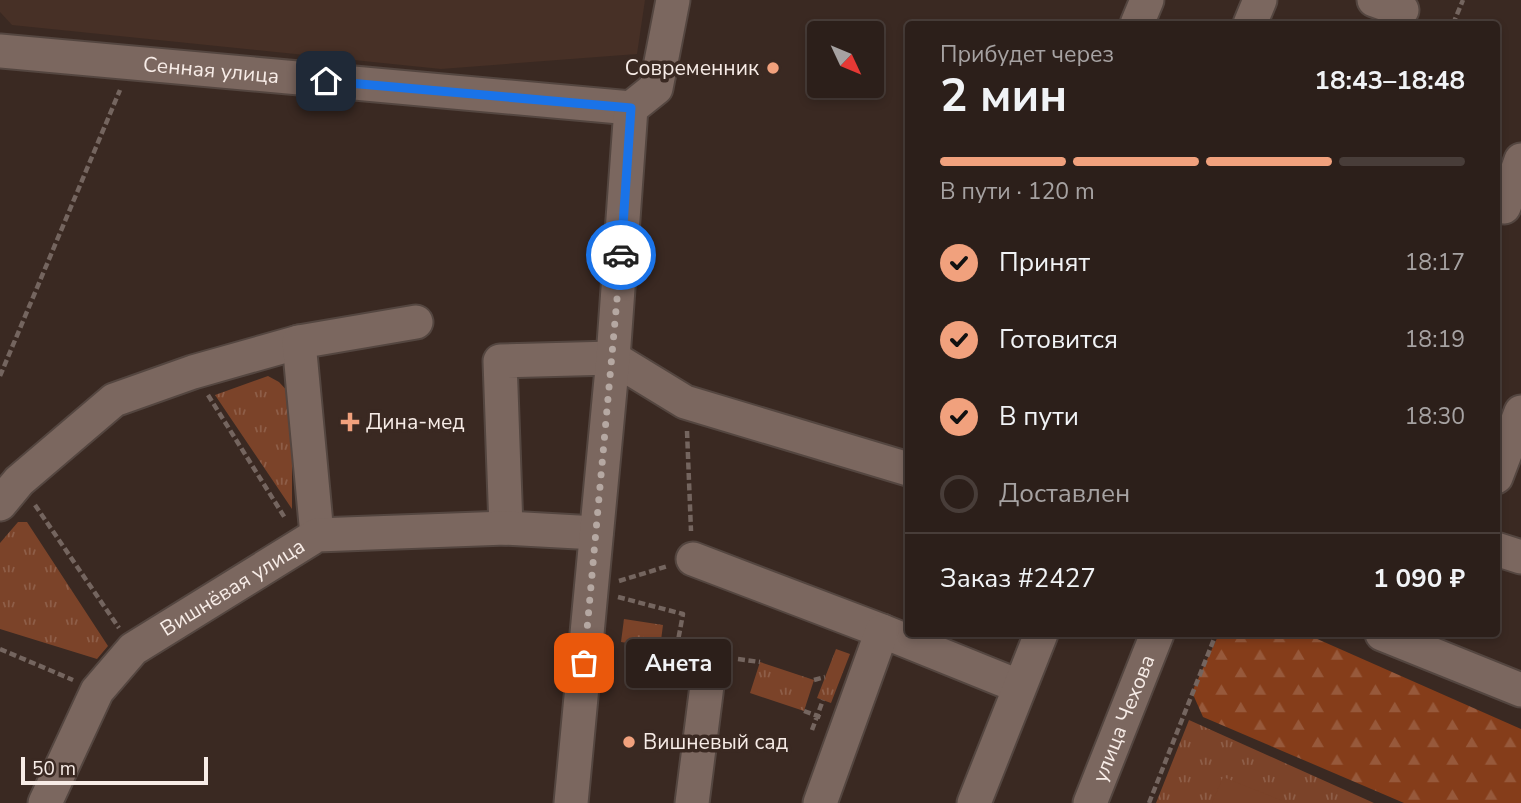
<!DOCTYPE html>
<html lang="ru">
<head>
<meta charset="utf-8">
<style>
	:root { --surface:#2c1f1a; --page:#342723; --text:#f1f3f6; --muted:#a6a2a2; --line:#483d39; --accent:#f1a17d }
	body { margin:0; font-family:"Nunito Sans",sans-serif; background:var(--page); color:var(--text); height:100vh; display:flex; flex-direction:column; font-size:26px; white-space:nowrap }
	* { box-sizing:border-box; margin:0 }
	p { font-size:23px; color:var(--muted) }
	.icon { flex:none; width:38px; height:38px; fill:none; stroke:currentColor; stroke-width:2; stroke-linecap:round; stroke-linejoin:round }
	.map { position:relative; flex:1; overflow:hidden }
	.drawer { position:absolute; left:905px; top:21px; width:595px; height:616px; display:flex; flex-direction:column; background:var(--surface); border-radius:7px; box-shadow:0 4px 10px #0003,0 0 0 2px var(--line) }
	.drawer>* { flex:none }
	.needle { width:46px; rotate:134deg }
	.controls { position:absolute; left:807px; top:21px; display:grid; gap:14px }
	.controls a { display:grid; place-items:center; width:77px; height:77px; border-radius:7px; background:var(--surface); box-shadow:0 4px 10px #0003,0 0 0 2px var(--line); font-size:35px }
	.scale { position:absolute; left:21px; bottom:18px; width:187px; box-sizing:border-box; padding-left:7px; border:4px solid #f7ece7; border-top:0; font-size:19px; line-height:24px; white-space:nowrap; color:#f7ece7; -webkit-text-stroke:5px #3a2922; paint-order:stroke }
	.pin { position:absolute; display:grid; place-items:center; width:60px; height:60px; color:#fff; margin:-30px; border-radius:14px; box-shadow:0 4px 10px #0006 }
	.courier { position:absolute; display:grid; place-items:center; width:70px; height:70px; margin:-35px; border:5px solid #1a73e8; border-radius:50%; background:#fff; color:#222; box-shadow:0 2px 9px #0007 }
	.bubble { position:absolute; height:49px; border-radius:7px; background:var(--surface); box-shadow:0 4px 10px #0003,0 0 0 2px var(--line); font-size:23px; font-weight:700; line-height:49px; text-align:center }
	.overview em { font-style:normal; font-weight:700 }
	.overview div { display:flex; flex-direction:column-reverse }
	.overview { display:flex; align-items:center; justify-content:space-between; height:119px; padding:0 35px }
	h1 { font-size:46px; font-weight:700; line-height:52px }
	.bar { display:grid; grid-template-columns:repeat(4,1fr); gap:10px 7px; align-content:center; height:84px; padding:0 35px }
	.bar i { height:9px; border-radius:5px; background:var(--line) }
	.bar .current { background:var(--accent) }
	.bar p { grid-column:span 4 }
	.line { display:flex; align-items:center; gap:18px; padding:0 35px; border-top:2px solid var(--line) }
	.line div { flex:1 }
	ol { padding:0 35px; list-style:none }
	li { display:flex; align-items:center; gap:21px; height:77px }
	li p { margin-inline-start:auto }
	li .icon { padding:7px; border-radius:50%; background:var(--accent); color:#111; stroke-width:4 }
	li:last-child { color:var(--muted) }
	li i { width:38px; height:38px; border:4px solid var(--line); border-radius:50% }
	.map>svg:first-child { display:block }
</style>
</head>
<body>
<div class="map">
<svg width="1521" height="803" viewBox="0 0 1521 803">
	<defs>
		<pattern id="grass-tufts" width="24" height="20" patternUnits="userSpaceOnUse" patternTransform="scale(1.75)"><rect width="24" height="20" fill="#7b4329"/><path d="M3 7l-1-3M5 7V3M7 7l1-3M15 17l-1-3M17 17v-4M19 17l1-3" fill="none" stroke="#8e5e48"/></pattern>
		<pattern id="forest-firs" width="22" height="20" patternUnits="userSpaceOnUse" patternTransform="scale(1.75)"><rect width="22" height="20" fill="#853d1a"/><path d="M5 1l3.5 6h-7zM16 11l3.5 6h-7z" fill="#97593b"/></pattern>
	</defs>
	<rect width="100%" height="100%" fill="#3a2922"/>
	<path fill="#473026" d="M0,0H645L637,54L441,69L12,25L0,12Z"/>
	<path fill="url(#grass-tufts)" d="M268,376L279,382L292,396V509L215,395Z
		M18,522H27L108,646L97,659L0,629V543Z
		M624,619L663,625L660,648L621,642Z
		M836,649L850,654L831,703L817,698Z
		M760,662L814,680L804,711L750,693Z
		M1189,720L1374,803H1156Z"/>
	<path fill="url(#forest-firs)" d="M1219,634H1306L1521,729V803H1404L1203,717L1192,692Z"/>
	<path fill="#7b4329" d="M1223,777L1288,803H1212Z"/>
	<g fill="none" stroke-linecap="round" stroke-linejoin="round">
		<defs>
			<g id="minor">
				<path d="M1374,0L1402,10"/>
				<path d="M1137,24L1147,0"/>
				<path d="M1250,24L1260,0"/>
				<path id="s1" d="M0,51L631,108"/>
				<path d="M1504,207L1521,160"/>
				<path d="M1496,477L1521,412"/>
				<path d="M0,504L19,481L114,400L193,372L299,342"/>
				<path d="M506,528L500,361L613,358L685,402L908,469"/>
				<path d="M317,535L299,342L416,322"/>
				<path d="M1496,549L1521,557"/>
				<path d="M693,559L882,631L1018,686"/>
				<path d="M1382,634L1521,690"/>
				<path id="s2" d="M45,803L97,691L133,649L317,535L506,528L596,533"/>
				<path d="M571,803L613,358L631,108L656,88L673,0"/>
				<path d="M692,803L710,662"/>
				<path d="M820,803L882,631"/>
				<path d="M974,803L1041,634"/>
				<path id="s3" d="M1090,803L1157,634"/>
			</g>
		</defs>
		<use href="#minor" stroke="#544640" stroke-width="37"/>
		<path stroke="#74655f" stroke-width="4.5" stroke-dasharray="7 3.5" stroke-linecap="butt" d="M1453,24L1463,0
			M0,376L120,90
			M208,395L285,518
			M687,431L691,531
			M35,505L119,628
			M619,581L668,566
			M618,597L683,614L677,646
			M660,643L686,648
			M0,649L73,680
			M738,659L760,662
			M814,680L825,677
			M804,711L823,718
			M812,730L823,700
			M1149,803L1216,634"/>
		<use href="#minor" stroke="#7b675f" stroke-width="33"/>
	</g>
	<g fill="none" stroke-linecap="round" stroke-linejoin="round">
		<path stroke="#b5a8a2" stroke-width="7" stroke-dasharray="0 12.6" d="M584,663L621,255"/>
		<path stroke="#1a73e8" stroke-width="9" d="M326,81L631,108L621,255"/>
	</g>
	<g fill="#f1a17d" stroke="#3a2922" stroke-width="2.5">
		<circle cx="773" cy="68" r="7"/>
		<path d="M346.5 411.5h7v7h7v7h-7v7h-7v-7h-7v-7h7z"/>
		<circle cx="629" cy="742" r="7"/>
	</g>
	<g text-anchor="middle" stroke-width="7" stroke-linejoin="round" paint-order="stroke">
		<g font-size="21" fill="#f7ece7" stroke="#3a2922" text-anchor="start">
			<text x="759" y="75" text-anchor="end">Современник</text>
			<text x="366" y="429">Дина-мед</text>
			<text x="643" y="749">Вишневый сад</text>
		</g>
		<g font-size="21" fill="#f7ece7" stroke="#3a2922">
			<text dy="7" stroke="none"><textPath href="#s1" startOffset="212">Сенная улица</textPath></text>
			<text dy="7" stroke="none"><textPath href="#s2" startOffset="296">Вишнёвая улица</textPath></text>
			<text dy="7" stroke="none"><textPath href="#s3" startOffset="91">улица Чехова</textPath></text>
		</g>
	</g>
</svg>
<div class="controls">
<a><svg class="needle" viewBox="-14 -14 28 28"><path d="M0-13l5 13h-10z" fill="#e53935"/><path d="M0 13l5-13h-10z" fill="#a6a2a2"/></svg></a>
</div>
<div class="scale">50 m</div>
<div class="pin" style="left:584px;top:663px;background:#ea580c"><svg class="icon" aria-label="bag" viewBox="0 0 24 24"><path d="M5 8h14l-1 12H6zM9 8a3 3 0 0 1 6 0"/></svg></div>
<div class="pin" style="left:326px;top:81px;background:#1f2937"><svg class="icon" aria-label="home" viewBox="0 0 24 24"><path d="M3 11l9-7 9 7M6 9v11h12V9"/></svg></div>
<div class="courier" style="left:621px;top:255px"><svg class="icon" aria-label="car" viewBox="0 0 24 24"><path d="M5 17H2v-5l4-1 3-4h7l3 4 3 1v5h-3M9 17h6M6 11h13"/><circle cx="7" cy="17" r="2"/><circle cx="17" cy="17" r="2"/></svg></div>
<div class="bubble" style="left:626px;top:639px;width:105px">Анета</div>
<section class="drawer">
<div class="overview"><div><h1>2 мин</h1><p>Прибудет через</p></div><em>18:43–18:48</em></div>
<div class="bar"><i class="current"></i><i class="current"></i><i class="current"></i><i></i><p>В пути · 120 m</p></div>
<ol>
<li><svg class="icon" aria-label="check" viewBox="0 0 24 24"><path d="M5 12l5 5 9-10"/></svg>Принят<p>18:17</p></li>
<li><svg class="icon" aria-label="check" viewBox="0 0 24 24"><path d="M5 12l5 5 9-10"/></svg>Готовится<p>18:19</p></li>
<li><svg class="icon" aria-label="check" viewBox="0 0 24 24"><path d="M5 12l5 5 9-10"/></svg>В пути<p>18:30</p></li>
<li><i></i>Доставлен</li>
</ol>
<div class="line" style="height:91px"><div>Заказ #2427</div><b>1 090 ₽</b></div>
</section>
</div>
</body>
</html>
